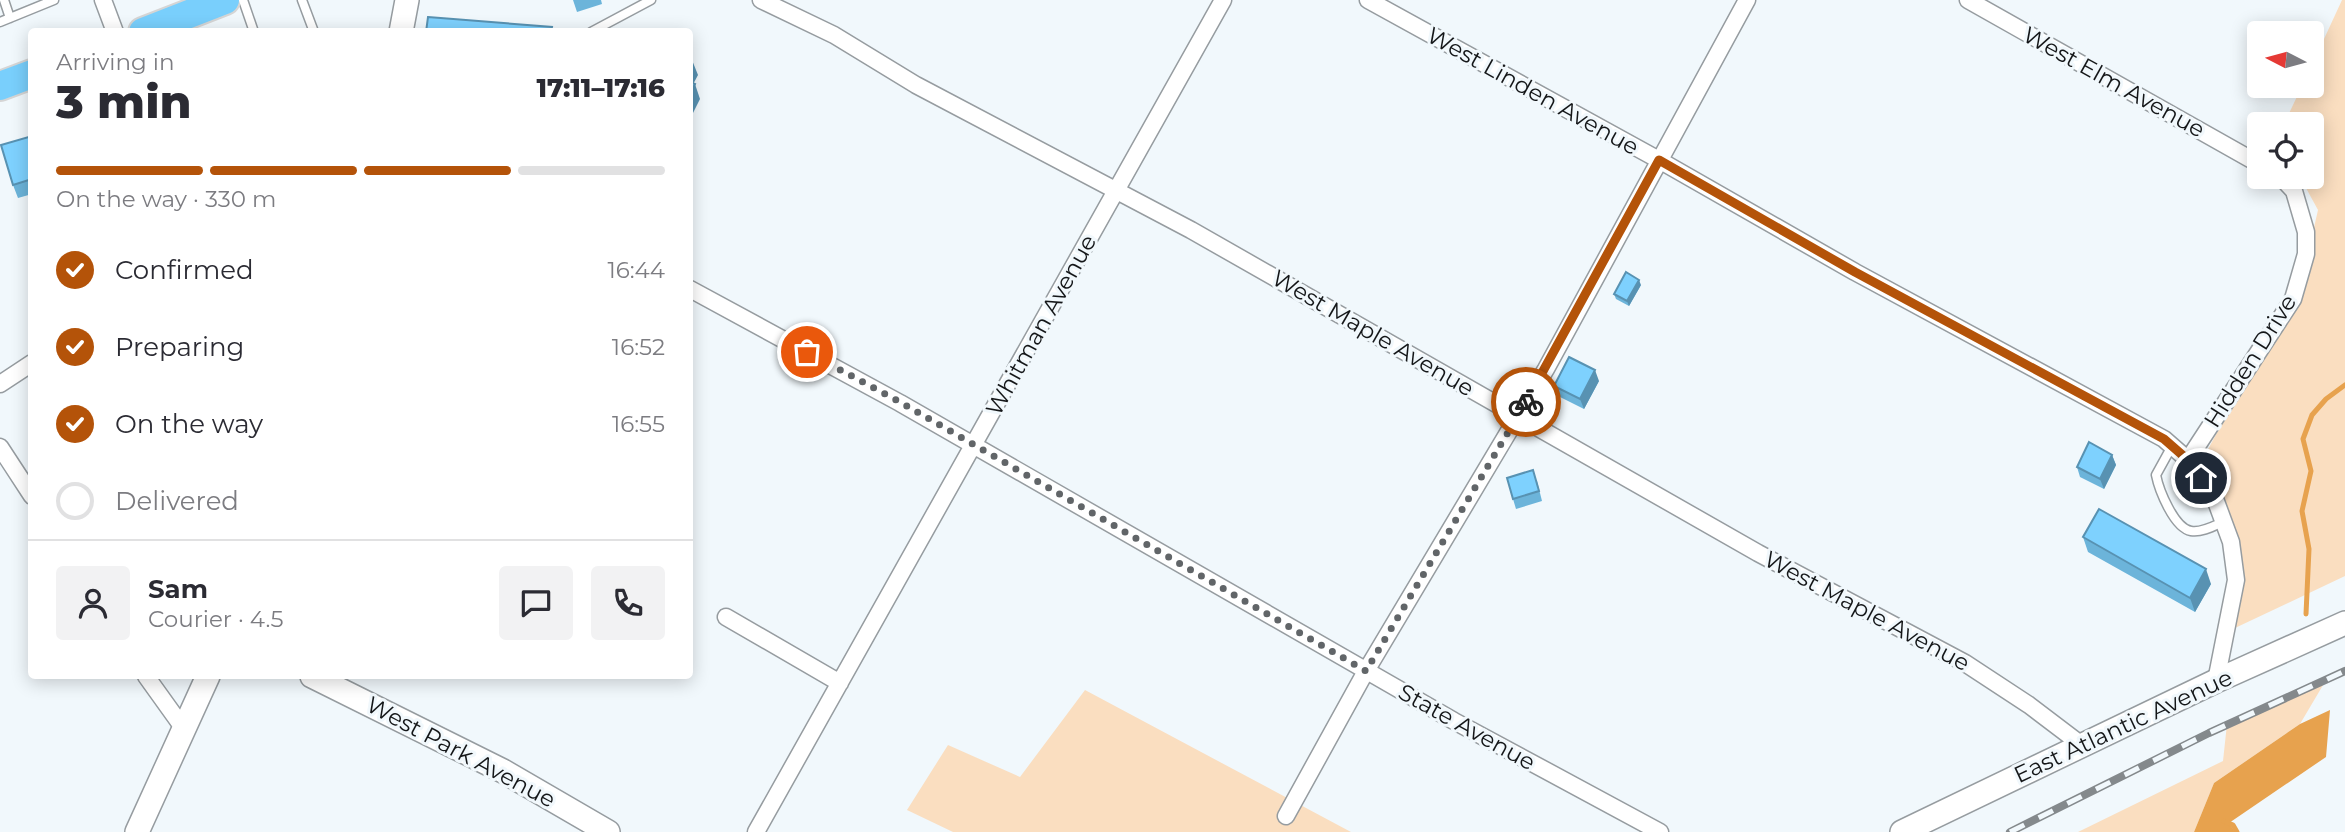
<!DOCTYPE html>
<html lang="en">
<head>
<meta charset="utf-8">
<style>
	:root { --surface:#fff; --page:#f2f2f3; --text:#2b2b33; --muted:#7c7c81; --line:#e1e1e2; --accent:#b45309 }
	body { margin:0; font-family:Montserrat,sans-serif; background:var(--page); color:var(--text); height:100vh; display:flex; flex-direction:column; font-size:26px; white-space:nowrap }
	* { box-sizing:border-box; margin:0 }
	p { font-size:23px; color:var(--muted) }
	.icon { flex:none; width:38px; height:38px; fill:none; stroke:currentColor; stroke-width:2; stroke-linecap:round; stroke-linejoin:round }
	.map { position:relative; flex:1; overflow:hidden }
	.sheet { position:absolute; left:28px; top:28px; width:665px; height:651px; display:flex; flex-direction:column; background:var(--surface); border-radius:7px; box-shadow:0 4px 18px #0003 }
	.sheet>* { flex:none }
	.needle { width:46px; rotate:276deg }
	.controls { position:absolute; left:2247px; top:21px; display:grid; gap:14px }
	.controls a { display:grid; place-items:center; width:77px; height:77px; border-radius:7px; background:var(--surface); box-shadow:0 4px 18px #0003; font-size:35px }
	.pin { position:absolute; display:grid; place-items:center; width:60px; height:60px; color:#fff; margin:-30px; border:4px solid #fff; border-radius:50%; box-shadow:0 2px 7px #0007 }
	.courier { position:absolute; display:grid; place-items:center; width:70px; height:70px; margin:-35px; border:5px solid #b45309; border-radius:50%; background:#fff; color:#222; box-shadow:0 2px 9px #0007 }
	.overview em { font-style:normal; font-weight:800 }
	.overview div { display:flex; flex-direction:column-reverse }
	.overview { display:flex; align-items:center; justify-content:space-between; height:119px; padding:0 28px }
	h1 { font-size:46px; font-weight:800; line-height:52px }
	.bar { display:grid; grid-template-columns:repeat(4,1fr); gap:10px 7px; align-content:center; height:84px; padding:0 28px }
	.bar i { height:9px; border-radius:5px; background:var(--line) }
	.bar .current { background:var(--accent) }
	.bar p { grid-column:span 4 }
	.line { display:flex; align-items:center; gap:18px; padding:0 28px; border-top:2px solid var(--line) }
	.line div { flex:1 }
	.round { display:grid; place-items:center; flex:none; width:74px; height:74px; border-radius:7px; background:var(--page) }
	ol { padding:0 28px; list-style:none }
	li { display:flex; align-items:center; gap:21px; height:77px }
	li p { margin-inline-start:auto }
	li .icon { padding:7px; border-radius:50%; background:var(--accent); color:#fff; stroke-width:4 }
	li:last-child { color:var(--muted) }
	li i { width:38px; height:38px; border:4px solid var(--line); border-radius:50% }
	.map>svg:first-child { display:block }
</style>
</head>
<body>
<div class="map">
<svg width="2345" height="832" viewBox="0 0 2345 832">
	<rect width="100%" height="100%" fill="#f1f8fc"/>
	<path fill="#fadec0" d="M2342,0H2345V576L2235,628L2236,535L2199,466L2304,271L2318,210L2300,177H2312V124H2284L2302,86H2312V65Z
		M2329,675L2300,724L2214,783L2194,832H2078L2223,761L2227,724Z
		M1085,690L1351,832H953L907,810L948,745L1020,777Z"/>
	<path fill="#e7a24e" d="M2330,710L2326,757L2229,823L2235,832H2194L2214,783L2300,724Z"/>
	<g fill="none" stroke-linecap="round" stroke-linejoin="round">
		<path stroke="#e7a24e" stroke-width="5" d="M2306,614L2309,549L2302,511L2311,471L2303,439L2312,415L2326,399L2345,385
			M2224,821L2233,825L2237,832"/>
		<defs>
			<path id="lane" d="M4,0L10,18
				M243,0L254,32
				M302,0L314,32
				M0,22L54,0
				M591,32L651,0
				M2172,446L2156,475C2159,490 2174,528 2191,531C2201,533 2214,526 2223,522"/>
			<path id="street" d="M103,0L115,32
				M761,0L834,35L916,85L1191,230L1758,553L1965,663L2029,705L2083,746
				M1368,0L1659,160L1855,272L2164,439L2188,460L2214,496L2231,542L2236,580L2216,681
				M1968,0L2259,164
				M690,289L900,403L1454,721L1660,832
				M0,384L32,363
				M0,447L32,496
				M2188,460L2293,299L2306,254V232L2294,191L2281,177
				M726,617L840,683
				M146,676L184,729
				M1286,816L1366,671L1546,369L1747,0
				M756,832L1223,0"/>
			<path id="secondary" d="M401,32L407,0
				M312,676L503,771L608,832
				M137,832L208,676
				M1902,832L2216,681L2345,623"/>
			<path id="highway" d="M143,32L225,0
				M0,86L32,74"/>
		</defs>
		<use href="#lane" stroke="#969ca0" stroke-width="11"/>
		<use href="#street" stroke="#969ca0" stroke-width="19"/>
		<use href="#secondary" stroke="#969ca0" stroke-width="26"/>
		<use href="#highway" stroke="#d5d5d5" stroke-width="32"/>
		<use href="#lane" stroke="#fff" stroke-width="8"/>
		<use href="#street" stroke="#fff" stroke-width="16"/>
		<use href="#secondary" stroke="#fff" stroke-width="23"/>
		<use href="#highway" stroke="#79cffc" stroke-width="28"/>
		<defs>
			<path id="rail" d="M2010,832L2209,733L2345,671"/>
		</defs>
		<use href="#rail" stroke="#84898c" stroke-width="8"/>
		<use href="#rail" stroke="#f1f8fc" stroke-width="5" stroke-dasharray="16" stroke-linecap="butt"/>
	</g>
	<path fill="#6cb4da" d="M573,0H601L602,4L577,12Z
		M32,136V194L18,198L13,185Z
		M1641,285L1629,306L1616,299L1614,294Z
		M1599,381L1584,409L1558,396L1554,386Z
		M2112,455L2116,465L2104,489L2080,477L2077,467Z
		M1537,481L1542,501L1516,509L1513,499Z
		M2083,537L2211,584L2195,612L2088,552Z"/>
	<path fill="#5892b2" d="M692,60L698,75L690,90V65Z
		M695,84L700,99L690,119V94Z
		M1639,280L1641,285L1629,306L1627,301Z
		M1595,370L1599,381L1584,409L1580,399Z
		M2112,455L2116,465L2104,489L2100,479Z
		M2206,569L2211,584L2195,612L2190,598Z"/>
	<path fill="#7ed1fe" stroke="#5892b2" stroke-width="2" d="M428,17L552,27L551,32H426Z
		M690,82L695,84L690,94Z
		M32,136V179L13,185L1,145Z
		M1626,272L1639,280L1627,301L1614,294Z
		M1569,357L1595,370L1580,399L1554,386Z
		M2089,442L2112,455L2100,479L2077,467Z
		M1533,470L1539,491L1513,499L1507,478Z
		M2099,509L2206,569L2190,598L2083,537Z"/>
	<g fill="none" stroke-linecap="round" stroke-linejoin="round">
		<path stroke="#616568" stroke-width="7" stroke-dasharray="0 12.6" d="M807,352L900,402L1366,671L1526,402"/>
		<path stroke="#b45309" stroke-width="9" d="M1526,402L1659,160L1855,272L2164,439L2188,460L2201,478"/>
	</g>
	<g text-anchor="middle" stroke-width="6" stroke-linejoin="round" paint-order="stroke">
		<g font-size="23" fill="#141618" stroke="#f1f8fc">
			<text transform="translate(2114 82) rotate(29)" y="8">West Elm Avenue</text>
			<text transform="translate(1533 91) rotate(29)" y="8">West Linden Avenue</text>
			<text transform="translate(1041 325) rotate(-61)" y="8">Whitman Avenue</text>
			<text transform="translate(1373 333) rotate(30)" y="8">West Maple Avenue</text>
			<text transform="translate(2250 361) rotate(-58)" y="8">Hidden Drive</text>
			<text transform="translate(1867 611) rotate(28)" y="8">West Maple Avenue</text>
			<text transform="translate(2123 726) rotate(-25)" y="8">East Atlantic Avenue</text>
			<text transform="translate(1467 727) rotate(29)" y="8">State Avenue</text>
			<text transform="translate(461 752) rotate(28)" y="8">West Park Avenue</text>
		</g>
	</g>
</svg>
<div class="controls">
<a><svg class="needle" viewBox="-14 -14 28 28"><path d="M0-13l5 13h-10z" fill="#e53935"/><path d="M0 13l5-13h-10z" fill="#7c7c81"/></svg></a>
<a><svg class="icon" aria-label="locate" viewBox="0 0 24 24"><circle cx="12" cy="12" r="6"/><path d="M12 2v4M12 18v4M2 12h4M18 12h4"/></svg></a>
</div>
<div class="pin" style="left:807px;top:352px;background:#ea580c"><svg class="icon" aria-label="bag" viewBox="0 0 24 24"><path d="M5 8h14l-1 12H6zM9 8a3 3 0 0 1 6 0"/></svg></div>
<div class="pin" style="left:2201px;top:478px;background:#1f2937"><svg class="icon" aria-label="home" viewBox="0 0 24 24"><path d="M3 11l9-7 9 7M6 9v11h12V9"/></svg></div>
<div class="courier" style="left:1526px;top:402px"><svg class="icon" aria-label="bike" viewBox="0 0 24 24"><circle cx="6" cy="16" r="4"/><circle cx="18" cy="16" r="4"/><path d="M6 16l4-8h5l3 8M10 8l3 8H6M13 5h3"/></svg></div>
<section class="sheet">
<div class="overview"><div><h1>3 min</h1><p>Arriving in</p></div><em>17:11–17:16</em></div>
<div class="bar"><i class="current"></i><i class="current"></i><i class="current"></i><i></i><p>On the way · 330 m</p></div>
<ol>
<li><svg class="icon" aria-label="check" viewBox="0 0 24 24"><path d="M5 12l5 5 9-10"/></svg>Confirmed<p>16:44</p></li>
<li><svg class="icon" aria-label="check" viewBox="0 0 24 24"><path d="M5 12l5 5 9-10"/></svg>Preparing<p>16:52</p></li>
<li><svg class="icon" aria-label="check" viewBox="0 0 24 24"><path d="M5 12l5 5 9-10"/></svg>On the way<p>16:55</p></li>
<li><i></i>Delivered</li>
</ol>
<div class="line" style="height:126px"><a class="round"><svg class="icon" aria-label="person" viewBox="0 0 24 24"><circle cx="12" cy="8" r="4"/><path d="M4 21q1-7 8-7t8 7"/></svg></a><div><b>Sam</b><p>Courier · 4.5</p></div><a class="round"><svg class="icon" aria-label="chat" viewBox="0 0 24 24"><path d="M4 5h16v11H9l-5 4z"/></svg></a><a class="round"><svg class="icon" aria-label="phone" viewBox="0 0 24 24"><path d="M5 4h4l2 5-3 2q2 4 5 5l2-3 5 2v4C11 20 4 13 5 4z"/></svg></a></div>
</section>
</div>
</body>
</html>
